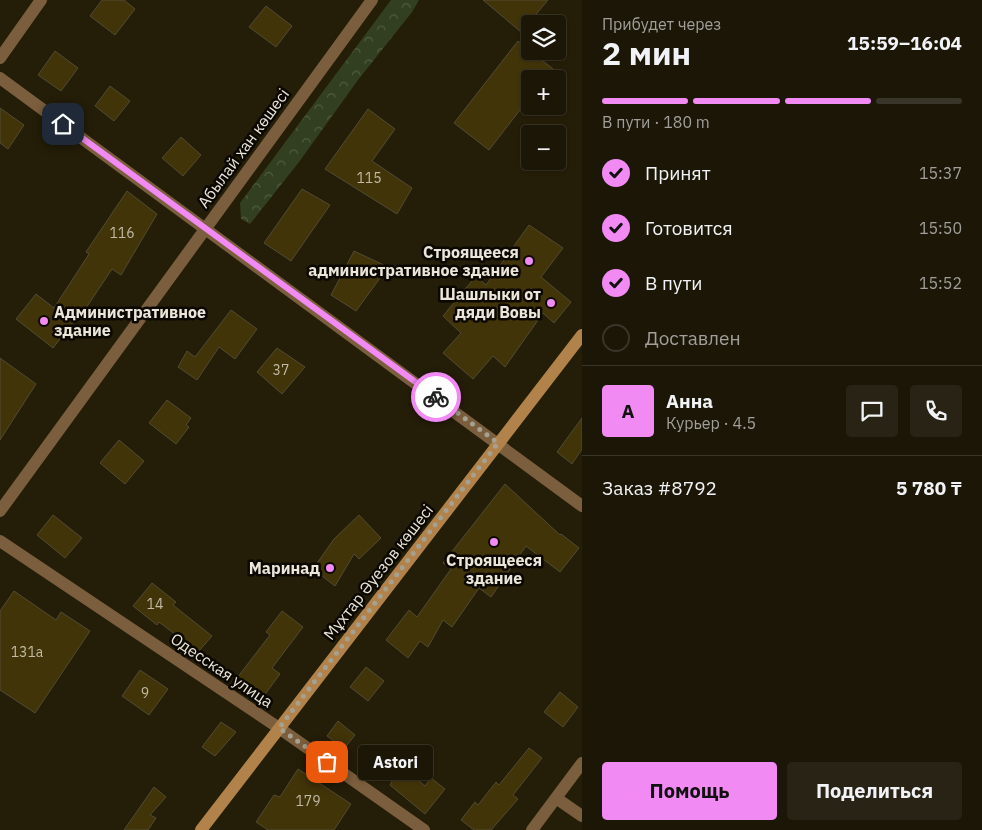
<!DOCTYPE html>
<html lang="ru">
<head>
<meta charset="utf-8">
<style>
	:root { --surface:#1b1606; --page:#282314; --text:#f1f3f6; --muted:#a09f9b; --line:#393528; --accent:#f28af3 }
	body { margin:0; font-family:"IBM Plex Sans",sans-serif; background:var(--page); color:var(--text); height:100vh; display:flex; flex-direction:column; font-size:19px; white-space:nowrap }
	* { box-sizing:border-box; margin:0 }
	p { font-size:16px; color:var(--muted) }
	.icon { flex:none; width:28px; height:28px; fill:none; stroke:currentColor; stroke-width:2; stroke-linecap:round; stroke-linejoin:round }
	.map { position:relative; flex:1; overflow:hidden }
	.panel { display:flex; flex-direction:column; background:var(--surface); width:400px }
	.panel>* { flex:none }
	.tools { position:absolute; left:521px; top:15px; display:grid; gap:10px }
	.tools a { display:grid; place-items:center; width:45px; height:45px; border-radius:5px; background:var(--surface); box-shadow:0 1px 4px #0004,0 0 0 1px var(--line); font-size:25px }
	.pin { position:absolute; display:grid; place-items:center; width:42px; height:42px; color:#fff; margin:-21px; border-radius:10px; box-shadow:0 2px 8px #0006 }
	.courier { position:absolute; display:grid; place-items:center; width:50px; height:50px; margin:-25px; border:4px solid #f28af3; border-radius:50%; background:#fff; color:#222; box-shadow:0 1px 6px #0007 }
	.bubble { position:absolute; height:35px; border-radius:5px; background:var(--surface); box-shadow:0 1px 4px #0004,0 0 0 1px var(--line); font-size:16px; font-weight:800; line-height:35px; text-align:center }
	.overview em { font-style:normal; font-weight:800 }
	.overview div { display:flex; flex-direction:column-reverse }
	.overview { display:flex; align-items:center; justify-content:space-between; height:85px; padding:0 20px }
	h1 { font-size:32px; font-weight:800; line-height:38px }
	.bar { display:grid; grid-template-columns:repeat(4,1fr); gap:8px 5px; align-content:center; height:60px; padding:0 20px }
	.bar i { height:6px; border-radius:4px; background:var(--line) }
	.bar .active { background:var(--accent) }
	.bar p { grid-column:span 4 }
	.line { display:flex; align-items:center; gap:12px; padding:0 20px; border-top:1px solid var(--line) }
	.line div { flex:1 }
	.round { display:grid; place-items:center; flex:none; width:52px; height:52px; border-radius:5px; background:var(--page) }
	ol { padding:0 20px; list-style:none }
	li { display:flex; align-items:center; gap:15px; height:55px }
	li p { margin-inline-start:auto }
	li .icon { padding:5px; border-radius:50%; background:var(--accent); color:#111; stroke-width:4 }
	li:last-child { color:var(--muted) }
	li i { width:28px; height:28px; border:2px solid var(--line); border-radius:50% }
	.action { display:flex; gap:10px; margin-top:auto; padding:10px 20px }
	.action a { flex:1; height:58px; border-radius:5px; background:var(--accent); color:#111; font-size:20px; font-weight:800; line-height:58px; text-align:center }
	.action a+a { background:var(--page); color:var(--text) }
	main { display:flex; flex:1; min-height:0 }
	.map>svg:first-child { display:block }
</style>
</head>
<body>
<main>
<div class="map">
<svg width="582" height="830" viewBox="0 0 582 830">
	<defs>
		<pattern id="park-crowns" width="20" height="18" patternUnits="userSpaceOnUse" patternTransform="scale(1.25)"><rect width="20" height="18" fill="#324021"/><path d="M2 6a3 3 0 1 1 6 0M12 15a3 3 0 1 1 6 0" fill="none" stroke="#505c41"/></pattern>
	</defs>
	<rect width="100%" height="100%" fill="#241d08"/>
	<path fill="url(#park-crowns)" d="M391,0H419L412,12L358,80L299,162L250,224L241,219L240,203Z"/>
	<path fill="#423409" stroke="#524b35" d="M102,0H124L135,9L115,35L90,16Z
		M483,0H548L521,32Z
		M266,6L292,26L276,47L249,27Z
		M518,41L553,69L545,79H530V97L489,150L454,123Z
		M55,51L78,68L61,91L38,75Z
		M110,86L130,101L114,121L95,106Z
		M0,108L24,125L8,149L0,143Z
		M368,109L395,129L372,161L412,188L397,214L325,169Z
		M181,137L201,155L183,176L162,158Z
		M302,189L330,205L291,261L264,243Z
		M127,191L157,214L121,275L112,269L86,308L85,307L53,348L16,319L36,294L54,308L89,254L86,252Z
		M529,225L563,248L541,277L571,302L554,323L543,313L505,367L493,356L473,379L443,353L461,333L443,316L476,276L486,285Z
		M354,251L388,267L356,311L331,295Z
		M231,310L257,329L235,359L219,347L197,380L178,367L187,351L195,357Z
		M277,348L305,367L282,394L257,372Z
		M0,358L36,384L0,440Z
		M167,400L191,418L186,425L189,427L176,444L149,423Z
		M582,418V449L572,464L557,452Z
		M119,440L144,461L125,484L100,463Z
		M505,484L560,535L561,534L579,548L560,572L526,546L491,597L479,588L452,627L443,620L428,647L420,641L408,658L386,640L409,610L417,617L451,569L443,563Z
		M53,515L82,538L65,558L37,535Z
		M359,515L381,538L359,559L354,554L335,586L313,569L334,539Z
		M152,583L176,602L173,605L212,636L198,652L159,622L157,625L133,606Z
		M14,591L56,620L61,612L90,631L35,713L0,690V611Z
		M282,611L303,627L272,668L280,674L263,697L237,678L270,635L266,632Z
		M366,667L384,681L368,701L350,687Z
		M140,670L168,689L149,715L122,696Z
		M560,692L578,707L563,727L544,712Z
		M338,721L355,735L344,749L327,736Z
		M221,722L236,732L215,756L202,747Z
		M529,748L542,758L513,795L518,799L491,830H474L461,820L475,802L478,805L496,782L499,785Z
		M400,765L425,786L431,778L445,789L425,814L390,785Z
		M298,769L351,804L334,830H268L256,822L274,795L280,797Z
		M154,787L166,797L150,815L156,818L148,830H124Z"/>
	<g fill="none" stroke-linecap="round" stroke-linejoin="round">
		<path stroke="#7b5e3d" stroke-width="12" d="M0,58L41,0
			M0,78L582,506
			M0,541L279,728L424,830
			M556,798L582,816
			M532,830L582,763"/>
		<path stroke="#7b5e3d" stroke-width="12" d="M0,511L372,0"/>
		<path stroke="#b1834b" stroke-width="12" d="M201,830L582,335"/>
	</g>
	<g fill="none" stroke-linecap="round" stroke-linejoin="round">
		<path stroke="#a5a090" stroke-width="5" stroke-dasharray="0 9" d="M327,762L279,728L498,443L436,397"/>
		<path stroke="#f28af3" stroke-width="6" d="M63,124L436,397"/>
	</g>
	<g fill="#f28af3" stroke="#0b0802" stroke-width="2">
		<circle cx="529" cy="261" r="5"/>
		<circle cx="551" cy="303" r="5"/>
		<circle cx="44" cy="321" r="5"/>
		<circle cx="494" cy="542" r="5"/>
		<circle cx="330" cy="568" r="5"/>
	</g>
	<g text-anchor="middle" stroke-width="5" stroke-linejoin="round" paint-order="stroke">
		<g font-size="14" fill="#c1baa5">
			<text x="369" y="183">115</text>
			<text x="122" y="238">116</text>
			<text x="281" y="375">37</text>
			<text x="155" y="609">14</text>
			<text x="27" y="657">131а</text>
			<text x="145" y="698">9</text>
			<text x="308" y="806">179</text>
		</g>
		<g font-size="16" fill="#ebe6d9" stroke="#0b0802">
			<text transform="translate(243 148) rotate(-54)" y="6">Абылай хан көшесі</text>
			<text transform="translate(378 572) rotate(-52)" y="6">Мұхтар Әуезов көшесі</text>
			<text transform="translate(222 670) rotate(34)" y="6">Одесская улица</text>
		</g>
		<g font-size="16" font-weight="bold" fill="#ebe6d9" stroke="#0b0802" text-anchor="end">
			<text x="519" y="258">Строящееся<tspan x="519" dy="18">административное здание</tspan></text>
			<text x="541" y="300">Шашлыки от<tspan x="541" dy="18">дяди Вовы</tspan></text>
			<text x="54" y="318" text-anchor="start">Административное<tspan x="54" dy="18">здание</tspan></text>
			<text x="494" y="566" text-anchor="middle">Строящееся<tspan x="494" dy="18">здание</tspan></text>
			<text x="320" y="574">Маринад</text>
		</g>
	</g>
</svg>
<div class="tools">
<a><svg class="icon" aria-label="layers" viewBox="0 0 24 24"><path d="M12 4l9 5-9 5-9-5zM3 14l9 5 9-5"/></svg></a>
<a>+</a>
<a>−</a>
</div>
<div class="pin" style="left:327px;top:762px;background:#ea580c"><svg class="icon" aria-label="bag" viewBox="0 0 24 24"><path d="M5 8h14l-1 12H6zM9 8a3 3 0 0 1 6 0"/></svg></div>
<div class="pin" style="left:63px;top:124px;background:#1f2937"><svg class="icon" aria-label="home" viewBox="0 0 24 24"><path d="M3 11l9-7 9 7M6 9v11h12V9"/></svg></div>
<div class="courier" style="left:436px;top:397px"><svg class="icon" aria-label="bike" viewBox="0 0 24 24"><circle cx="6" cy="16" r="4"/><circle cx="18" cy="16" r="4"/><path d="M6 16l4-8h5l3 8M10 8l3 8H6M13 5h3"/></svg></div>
<div class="bubble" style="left:358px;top:745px;width:75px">Astori</div>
</div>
<section class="panel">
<div class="overview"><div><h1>2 мин</h1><p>Прибудет через</p></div><em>15:59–16:04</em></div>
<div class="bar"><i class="active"></i><i class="active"></i><i class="active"></i><i></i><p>В пути · 180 m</p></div>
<ol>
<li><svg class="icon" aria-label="check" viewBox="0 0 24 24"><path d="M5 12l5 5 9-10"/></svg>Принят<p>15:37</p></li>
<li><svg class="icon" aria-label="check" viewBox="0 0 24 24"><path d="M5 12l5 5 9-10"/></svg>Готовится<p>15:50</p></li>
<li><svg class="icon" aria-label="check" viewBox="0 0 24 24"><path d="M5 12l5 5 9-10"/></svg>В пути<p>15:52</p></li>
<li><i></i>Доставлен</li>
</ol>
<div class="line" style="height:90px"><b class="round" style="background:var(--accent);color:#111">А</b><div><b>Анна</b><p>Курьер · 4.5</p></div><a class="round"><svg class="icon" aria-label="chat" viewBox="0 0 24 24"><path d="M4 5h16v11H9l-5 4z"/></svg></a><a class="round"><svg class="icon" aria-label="phone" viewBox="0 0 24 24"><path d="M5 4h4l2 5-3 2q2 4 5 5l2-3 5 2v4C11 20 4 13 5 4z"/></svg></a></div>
<div class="line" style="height:65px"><div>Заказ #8792</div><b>5 780 ₸</b></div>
<div class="action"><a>Помощь</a><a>Поделиться</a></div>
</section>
</main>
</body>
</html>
